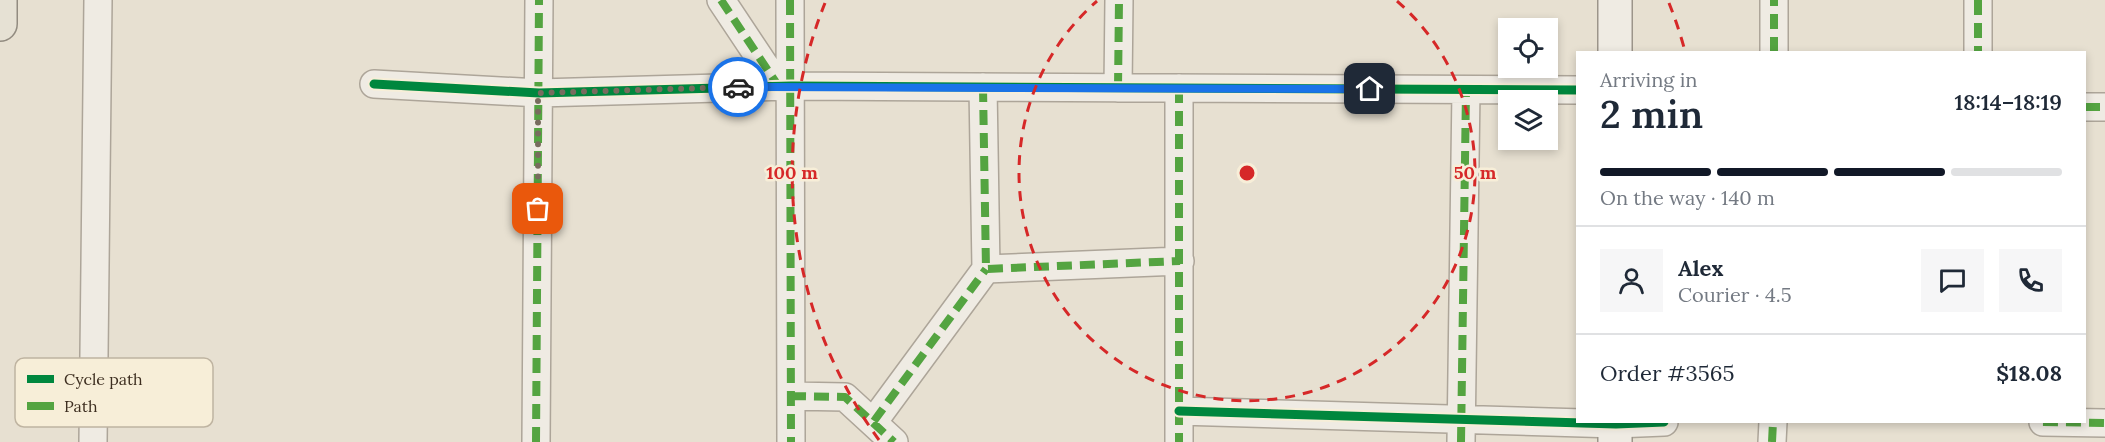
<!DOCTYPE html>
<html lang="en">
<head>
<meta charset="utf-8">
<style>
	:root { --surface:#fff; --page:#f6f6f7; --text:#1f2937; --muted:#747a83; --line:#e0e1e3; --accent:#111827 }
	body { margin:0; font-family:Lora,serif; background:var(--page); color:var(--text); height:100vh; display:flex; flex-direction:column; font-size:22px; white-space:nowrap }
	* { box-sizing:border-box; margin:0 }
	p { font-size:20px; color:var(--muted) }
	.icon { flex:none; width:33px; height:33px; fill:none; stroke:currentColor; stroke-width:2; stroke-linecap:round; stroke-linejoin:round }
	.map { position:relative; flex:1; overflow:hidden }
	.sheet { position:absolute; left:1576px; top:51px; width:510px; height:372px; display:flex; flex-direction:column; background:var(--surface); border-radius:0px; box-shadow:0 3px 9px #0003 }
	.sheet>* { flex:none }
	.fabs { position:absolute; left:1498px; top:18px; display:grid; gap:12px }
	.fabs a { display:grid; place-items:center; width:60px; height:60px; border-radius:0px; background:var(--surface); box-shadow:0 3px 9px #0003; font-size:30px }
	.pin { position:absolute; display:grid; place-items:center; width:51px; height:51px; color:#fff; margin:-26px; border-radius:12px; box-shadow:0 3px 9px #0006 }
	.courier { position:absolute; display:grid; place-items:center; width:60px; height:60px; margin:-30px; border:4px solid #1a73e8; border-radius:50%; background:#fff; color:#222; box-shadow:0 2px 8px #0007 }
	.headline em { font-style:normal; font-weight:600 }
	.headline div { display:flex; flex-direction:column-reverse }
	.headline { display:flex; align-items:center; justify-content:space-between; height:102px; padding:0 24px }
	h1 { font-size:39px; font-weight:600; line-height:45px }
	.bar { display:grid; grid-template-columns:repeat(4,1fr); gap:9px 6px; align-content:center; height:72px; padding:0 24px }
	.bar i { height:8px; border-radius:4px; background:var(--line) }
	.bar .selected { background:var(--accent) }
	.bar p { grid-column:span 4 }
	.line { display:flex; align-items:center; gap:15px; padding:0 24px; border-top:2px solid var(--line) }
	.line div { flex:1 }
	.round { display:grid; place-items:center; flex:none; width:63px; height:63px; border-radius:0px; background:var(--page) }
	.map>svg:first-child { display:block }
</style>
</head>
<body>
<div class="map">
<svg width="2105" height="442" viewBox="0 0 2105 442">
	<rect width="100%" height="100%" fill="#e7e0d1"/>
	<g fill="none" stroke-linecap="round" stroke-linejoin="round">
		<defs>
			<path id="street" d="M721,0L779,87
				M790,0L791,442
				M1978,0V52
				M1774,52V0
				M374,84L539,93L791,86L1578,90
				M983,87L986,269L1180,261
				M1118,88L1119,0
				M1179,88V442
				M2085,107H2105
				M791,396L845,397L894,442
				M1179,411L1616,424L1664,422
				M874,421L986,269
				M2043,422L2105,423
				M93,442L98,0
				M536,442L539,0
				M1461,442L1466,90
				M1772,442L1773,422"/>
			<path id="secondary" d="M1615,52V0
				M1615,442V422"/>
			<path id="primary" d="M0,24V0"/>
		</defs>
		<use href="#street" stroke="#ada599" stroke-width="30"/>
		<use href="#secondary" stroke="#9c958a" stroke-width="36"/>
		<use href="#primary" stroke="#928b80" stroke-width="36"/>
		<use href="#street" stroke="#efebe3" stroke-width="27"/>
		<use href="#secondary" stroke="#efebe3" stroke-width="33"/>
		<use href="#primary" stroke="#e6e1d4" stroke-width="33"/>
		<path stroke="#54a441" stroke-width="8" stroke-dasharray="15 8" stroke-linecap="butt" d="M721,0L779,87
			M790,0L791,442
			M1978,0V52
			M1774,52V0
			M983,87L986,269L1180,261
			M1118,88L1119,0
			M1179,88V442
			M2085,107H2105
			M791,396L845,397L894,442
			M874,421L986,269
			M2043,422L2105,423
			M536,442L539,0
			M1461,442L1466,90
			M1772,442L1773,422"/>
		<defs>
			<path id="cycleway" d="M374,84L539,93L791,86L1578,90
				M1179,411L1616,424L1664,422"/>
		</defs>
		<use href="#cycleway" stroke="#f7eed8" stroke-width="13"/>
		<use href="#cycleway" stroke="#00873e" stroke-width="9"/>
	</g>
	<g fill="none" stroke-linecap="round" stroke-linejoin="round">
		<path stroke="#786c5e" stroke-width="6" stroke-dasharray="0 10.8" d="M538,209V93L738,87"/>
		<path stroke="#1a73e8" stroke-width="8" d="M738,87L1370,89"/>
	</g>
	<g fill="none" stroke="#d62828" stroke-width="3" stroke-dasharray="10 8">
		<path d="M1397 1A228 228 0 1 1 1097 1"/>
		<path d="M879 440A455 455 0 0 1 825 3M1669 3A455 455 0 0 1 1685 51"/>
	</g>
	<rect x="15" y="358" width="198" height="69" rx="9" fill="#f7eed8" stroke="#bfb4a1" stroke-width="1.5"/>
	<rect x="27" y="375" width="27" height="8" fill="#00873e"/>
	<rect x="27" y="402" width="27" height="8" fill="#54a441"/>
	<g font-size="16" fill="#3d2e20">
		<text x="64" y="385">Cycle path</text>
		<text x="64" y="412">Path</text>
	</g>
	<circle cx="1247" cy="173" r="9" fill="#d62828" stroke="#f7eed8" stroke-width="3"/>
	<g font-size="18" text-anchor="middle" font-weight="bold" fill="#d62828" stroke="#f7eed8" stroke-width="5" stroke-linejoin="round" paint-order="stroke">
		<text x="1475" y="179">50 m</text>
		<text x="792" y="179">100 m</text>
	</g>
</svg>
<div class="fabs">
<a><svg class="icon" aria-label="locate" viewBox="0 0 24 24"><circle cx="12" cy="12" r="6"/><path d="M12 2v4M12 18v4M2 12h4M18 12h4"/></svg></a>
<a><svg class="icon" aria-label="layers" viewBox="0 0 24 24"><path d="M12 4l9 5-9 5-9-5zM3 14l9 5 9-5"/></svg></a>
</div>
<div class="pin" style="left:538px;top:209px;background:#ea580c"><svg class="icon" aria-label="bag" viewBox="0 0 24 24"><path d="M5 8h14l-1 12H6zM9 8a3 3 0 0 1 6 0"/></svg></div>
<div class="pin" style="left:1370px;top:89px;background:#1f2937"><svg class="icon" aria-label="home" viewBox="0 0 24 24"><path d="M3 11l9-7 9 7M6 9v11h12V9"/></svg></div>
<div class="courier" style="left:738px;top:87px"><svg class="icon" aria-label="car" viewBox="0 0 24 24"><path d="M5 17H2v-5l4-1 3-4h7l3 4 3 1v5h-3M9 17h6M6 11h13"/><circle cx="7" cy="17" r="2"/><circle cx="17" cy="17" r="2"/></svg></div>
<section class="sheet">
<div class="headline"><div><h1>2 min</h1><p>Arriving in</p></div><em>18:14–18:19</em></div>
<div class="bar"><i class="selected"></i><i class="selected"></i><i class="selected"></i><i></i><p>On the way · 140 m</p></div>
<div class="line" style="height:108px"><a class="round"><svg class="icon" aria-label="person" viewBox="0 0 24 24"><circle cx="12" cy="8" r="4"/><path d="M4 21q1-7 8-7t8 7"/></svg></a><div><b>Alex</b><p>Courier · 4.5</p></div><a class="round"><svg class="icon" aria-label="chat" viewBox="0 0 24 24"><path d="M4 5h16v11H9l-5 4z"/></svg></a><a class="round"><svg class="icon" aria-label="phone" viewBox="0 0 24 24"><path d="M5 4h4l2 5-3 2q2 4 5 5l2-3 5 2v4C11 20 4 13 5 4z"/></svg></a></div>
<div class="line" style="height:78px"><div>Order #3565</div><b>$18.08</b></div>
</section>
</div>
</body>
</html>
